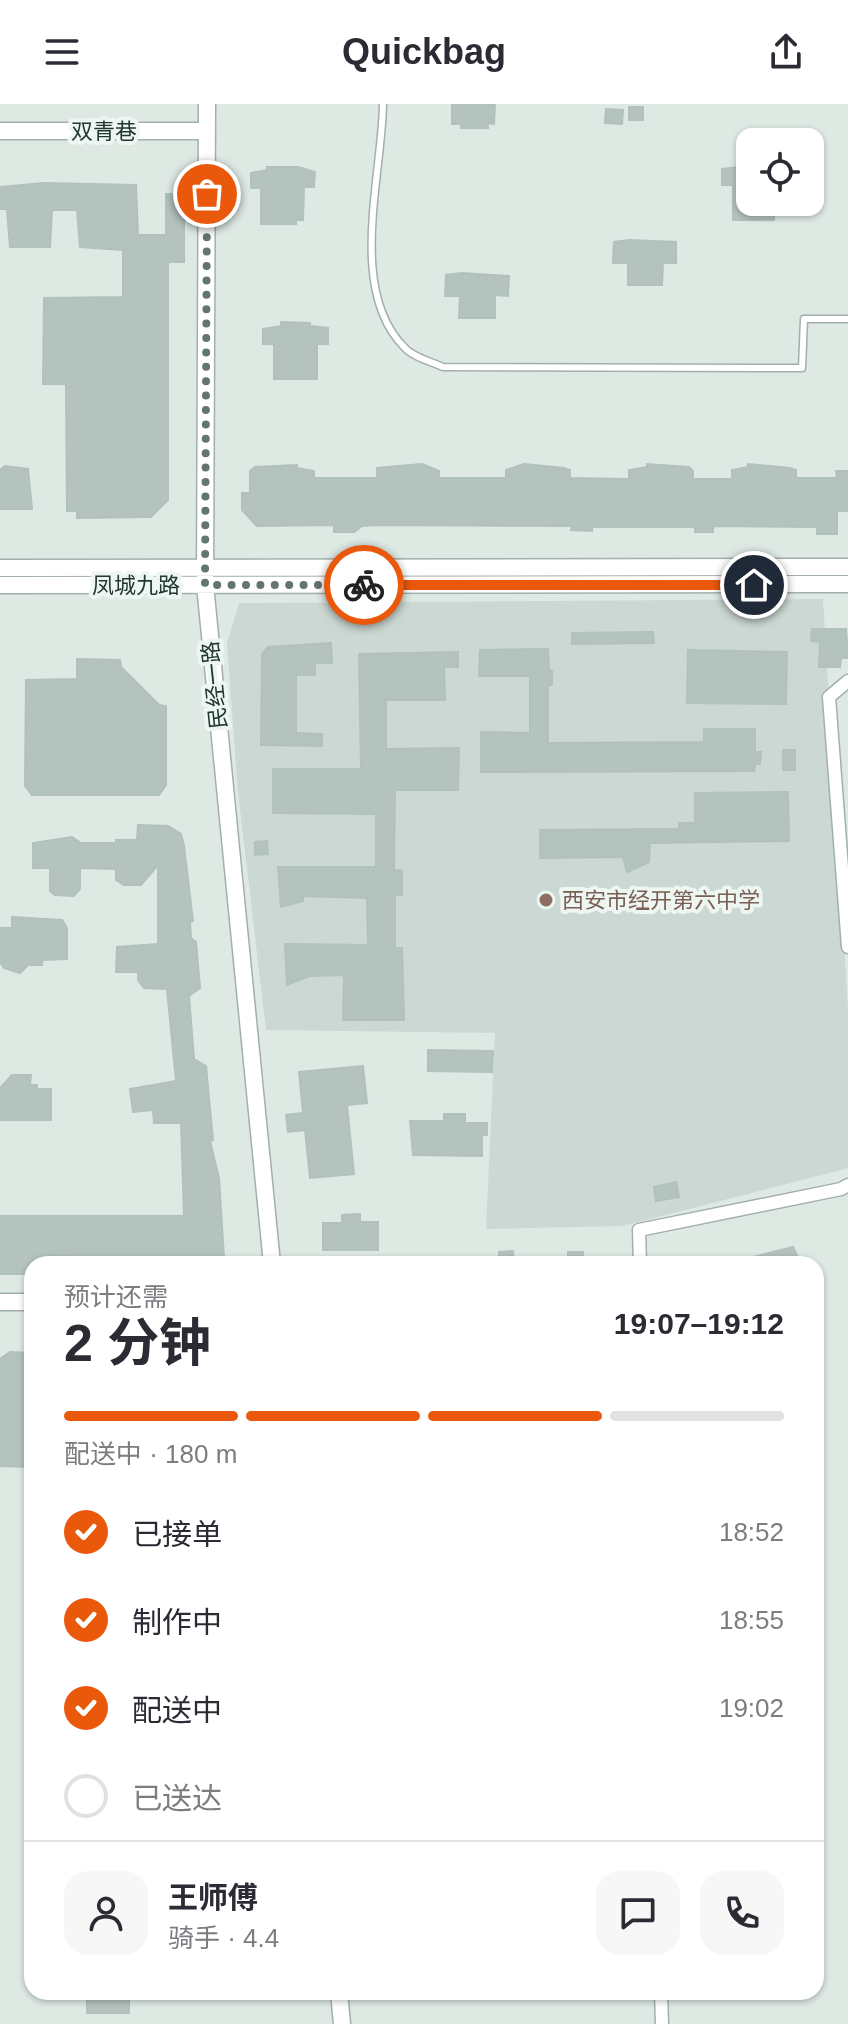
<!DOCTYPE html>
<html lang="zh">
<head>
<meta charset="utf-8">
<style>
	:root { --surface:#fff; --page:#f7f7f7; --text:#2b2b33; --muted:#7c7c81; --line:#e1e1e2; --accent:#ea580c }
	body { margin:0; font-family:Helvetica,"Noto Sans SC",sans-serif; background:var(--page); color:var(--text); height:100vh; display:flex; flex-direction:column; font-size:30px; white-space:nowrap }
	* { box-sizing:border-box; margin:0 }
	p { font-size:26px; color:var(--muted) }
	.icon { flex:none; width:44px; height:44px; fill:none; stroke:currentColor; stroke-width:2; stroke-linecap:round; stroke-linejoin:round }
	.map { position:relative; flex:1; overflow:hidden }
	.side { position:absolute; left:24px; top:1152px; width:800px; height:744px; display:flex; flex-direction:column; background:var(--surface); border-radius:24px; box-shadow:0 2px 6px #0004 }
	.side>* { flex:none }
	.buttons { position:absolute; left:736px; top:24px; display:grid; gap:16px }
	.buttons a { display:grid; place-items:center; width:88px; height:88px; border-radius:16px; background:var(--surface); box-shadow:0 2px 6px #0004; font-size:40px }
	.pin { position:absolute; display:grid; place-items:center; width:68px; height:68px; color:#fff; margin:-34px; border:4px solid #fff; border-radius:50%; box-shadow:0 2px 8px #0007 }
	.courier { position:absolute; display:grid; place-items:center; width:80px; height:80px; margin:-40px; border:6px solid #ea580c; border-radius:50%; background:#fff; color:#222; box-shadow:0 2px 10px #0007 }
	.overview em { font-style:normal; font-weight:700 }
	.overview div { display:flex; flex-direction:column-reverse }
	.overview { display:flex; align-items:center; justify-content:space-between; height:136px; padding:0 40px }
	h1 { font-size:52px; font-weight:700; line-height:60px }
	.bar { display:grid; grid-template-columns:repeat(4,1fr); gap:12px 8px; align-content:center; height:96px; padding:0 40px }
	.bar i { height:10px; border-radius:6px; background:var(--line) }
	.bar .on { background:var(--accent) }
	.bar p { grid-column:span 4 }
	.line { display:flex; align-items:center; gap:20px; padding:0 40px; border-top:2px solid var(--line) }
	.line div { flex:1 }
	.round { display:grid; place-items:center; flex:none; width:84px; height:84px; border-radius:24px; background:var(--page) }
	ol { padding:0 40px; list-style:none }
	li { display:flex; align-items:center; gap:24px; height:88px }
	li p { margin-inline-start:auto }
	li .icon { padding:8px; border-radius:50%; background:var(--accent); color:#fff; stroke-width:4 }
	li:last-child { color:var(--muted) }
	li i { width:44px; height:44px; border:4px solid var(--line); border-radius:50% }
	header { display:flex; justify-content:space-between; align-items:center; height:104px; padding:0 40px; background:var(--surface); font-size:36px; font-weight:700 }
	.map>svg:first-child { display:block }
</style>
</head>
<body>
<header><svg class="icon" aria-label="menu" viewBox="0 0 24 24"><path d="M4 6h16M4 12h16M4 18h16"/></svg>Quickbag<svg class="icon" aria-label="share" viewBox="0 0 24 24"><path d="M12 15V3M7 8l5-5 5 5M5 13v7h14v-7"/></svg></header>
<div class="map">
<svg width="848" height="1920" viewBox="0 0 848 1920">
	<rect width="100%" height="100%" fill="#dee9e4"/>
	<path fill="#ccd8d3" d="M823,495L848,905V1064L623,1122L486,1125L495,929L266,926L238,688L227,539L239,499Z"/>
	<path fill="#b4c3bd" stroke="#b1c1bb" stroke-width="2" d="M452,0H495L494,20L488,19V24H461V20H452Z
		M629,3H643V16H629Z
		M606,5L623,6L622,20L605,19Z
		M739,60H750V98H774V116H733V81H722V65L739,63Z
		M267,63H298L315,68L314,83H304L303,116H296V120H261V84H251V69L267,66Z
		M44,79L136,81L138,131H166V90H184V158H168V396L151,413L77,414V407H67L66,284V280H43L44,194L123,193V146L80,143L77,106H52L50,143H10L7,105H0V83Z
		M629,136L676,138V159H663L662,181H628V159H613L614,138Z
		M461,169L509,172L508,192L495,191V214H459L460,192H445L446,171Z
		M281,218L310,219V222L328,224V240H317V275H274V240H263V225L281,222Z
		M422,360L439,367V374H506V366L524,360L564,364L570,366V374L629,375V366L647,363V360L689,363L693,367V375H732V366L748,363V360L790,364L796,366V374H837L836,367H848V407H837V430H817V423L713,422V428H695V423H592V427L571,426L572,422L376,421L362,422L354,428H334V421L257,422L242,406V389H250V367L255,363L297,361V364L314,367V374H377V364Z
		M5,362L28,365L32,405H0V366Z
		M812,525H846L848,554H841L840,563H819L820,538L811,537Z
		M653,528L654,539L572,540V529Z
		M331,539L332,559H315V571H296V629L322,630V642L261,641L262,550L268,543Z
		M548,545L549,566L552,567V581H548V639L704,638V625H755V648H761L760,660H755L754,667L481,668V628L530,629V572H479L480,546Z
		M688,546L787,548L786,600L687,599Z
		M458,548V563H444L445,596H386V645L459,644L458,686H395L394,766L402,767V791H395V844H402L404,916H343L344,871L309,872L287,881L285,840L368,841L367,794L303,792V797L281,803L278,763H376V710L273,709V665H361L359,550Z
		M77,555L120,556L121,563L159,601L166,602V681L159,691H32L25,682L26,576L77,575Z
		M783,646H795V666H783Z
		M788,688L789,737L650,739L649,758L627,768L623,753L540,754V726L679,725V719H695V689Z
		M138,721L168,722L181,730L184,742L193,817H190L191,834L196,838L200,884L189,892L194,955L206,962L213,1036L210,1037L219,1074L224,1154L217,1160H80V1153L40,1152V1160H32V1170H0V1112H184L181,1019H154L153,1006L133,1008L130,985L176,977L167,885L144,884L138,876V868H116L117,843L158,840V761L141,781H124L116,776V765L80,764V785L74,792L55,791L50,787V764H33V739L72,733L81,739H116V736H137Z
		M267,737L268,750L255,751V738Z
		M12,813L62,816L67,824V855L42,856V861H28L20,869L4,864L0,858V824H12Z
		M428,946L493,947L492,968L428,967Z
		M363,962L367,999L347,1001L354,1070L310,1074L305,1026L288,1028L286,1011L303,1009L299,968Z
		M12,971H31L30,981H37V985H51V1016H0V984Z
		M444,1010H465V1019H487V1031H482V1052L413,1051L410,1017H444Z
		M676,1078L679,1093L656,1097L654,1083Z
		M360,1110V1118H378V1146H323V1119H342V1111Z
		M793,1143L801,1160H743L742,1156Z
		M513,1147L514,1160H499V1148Z
		M568,1148H583V1160H568Z
		M10,1248L32,1249V1363L0,1362V1255Z
		M87,1888H129V1909H87Z"/>
	<g fill="none" stroke-linecap="round" stroke-linejoin="round">
		<defs>
			<path id="service" d="M383,0C382,73 347,187 405,244C413,253 432,258 443,263L802,264L804,215H848"/>
			<path id="minor" d="M848,577L829,593L848,843
				M640,1160L639,1126L841,1085L848,1081
				M661,1888L662,1920"/>
			<path id="tertiary" d="M207,0L205,481L272,1160
				M0,27H207
				M0,464L848,463
				M0,481L848,480
				M0,1198H32
				M339,1888L342,1920"/>
		</defs>
		<use href="#service" stroke="#a2b0ab" stroke-width="9"/>
		<use href="#minor" stroke="#a2b0ab" stroke-width="15"/>
		<use href="#tertiary" stroke="#a2b0ab" stroke-width="19"/>
		<use href="#service" stroke="#fff" stroke-width="6"/>
		<use href="#minor" stroke="#fff" stroke-width="12"/>
		<use href="#tertiary" stroke="#fff" stroke-width="16"/>
	</g>
	<g fill="none" stroke-linecap="round" stroke-linejoin="round">
		<path stroke="#637570" stroke-width="8" stroke-dasharray="0 14.4" d="M207,90L205,481H364"/>
		<path stroke="#ea580c" stroke-width="10" d="M364,481H754"/>
	</g>
	<circle fill="#8d6e63" stroke="#eef6f2" stroke-width="3" cx="546" cy="796" r="8"/>
	<g text-anchor="middle" stroke-width="8" stroke-linejoin="round" paint-order="stroke">
		<g font-size="22" fill="#213731" stroke="#eef6f2">
			<text x="104" y="35">双青巷</text>
			<text x="136" y="489">凤城九路</text>
			<text transform="translate(214 581) rotate(-96)" y="8">民经一路</text>
		</g>
		<g font-size="22" fill="#785e54" stroke="#eef6f2" text-anchor="start">
			<text x="562" y="804">西安市经开第六中学</text>
		</g>
	</g>
</svg>
<div class="buttons">
<a><svg class="icon" aria-label="locate" viewBox="0 0 24 24"><circle cx="12" cy="12" r="6"/><path d="M12 2v4M12 18v4M2 12h4M18 12h4"/></svg></a>
</div>
<div class="pin" style="left:207px;top:90px;background:#ea580c"><svg class="icon" aria-label="bag" viewBox="0 0 24 24"><path d="M5 8h14l-1 12H6zM9 8a3 3 0 0 1 6 0"/></svg></div>
<div class="pin" style="left:754px;top:481px;background:#1f2937"><svg class="icon" aria-label="home" viewBox="0 0 24 24"><path d="M3 11l9-7 9 7M6 9v11h12V9"/></svg></div>
<div class="courier" style="left:364px;top:481px"><svg class="icon" aria-label="bike" viewBox="0 0 24 24"><circle cx="6" cy="16" r="4"/><circle cx="18" cy="16" r="4"/><path d="M6 16l4-8h5l3 8M10 8l3 8H6M13 5h3"/></svg></div>
<section class="side">
<div class="overview"><div><h1>2 分钟</h1><p>预计还需</p></div><em>19:07–19:12</em></div>
<div class="bar"><i class="on"></i><i class="on"></i><i class="on"></i><i></i><p>配送中 · 180 m</p></div>
<ol>
<li><svg class="icon" aria-label="check" viewBox="0 0 24 24"><path d="M5 12l5 5 9-10"/></svg>已接单<p>18:52</p></li>
<li><svg class="icon" aria-label="check" viewBox="0 0 24 24"><path d="M5 12l5 5 9-10"/></svg>制作中<p>18:55</p></li>
<li><svg class="icon" aria-label="check" viewBox="0 0 24 24"><path d="M5 12l5 5 9-10"/></svg>配送中<p>19:02</p></li>
<li><i></i>已送达</li>
</ol>
<div class="line" style="height:144px"><a class="round"><svg class="icon" aria-label="person" viewBox="0 0 24 24"><circle cx="12" cy="8" r="4"/><path d="M4 21q1-7 8-7t8 7"/></svg></a><div><b>王师傅</b><p>骑手 · 4.4</p></div><a class="round"><svg class="icon" aria-label="chat" viewBox="0 0 24 24"><path d="M4 5h16v11H9l-5 4z"/></svg></a><a class="round"><svg class="icon" aria-label="phone" viewBox="0 0 24 24"><path d="M5 4h4l2 5-3 2q2 4 5 5l2-3 5 2v4C11 20 4 13 5 4z"/></svg></a></div>
</section>
</div>
</body>
</html>
